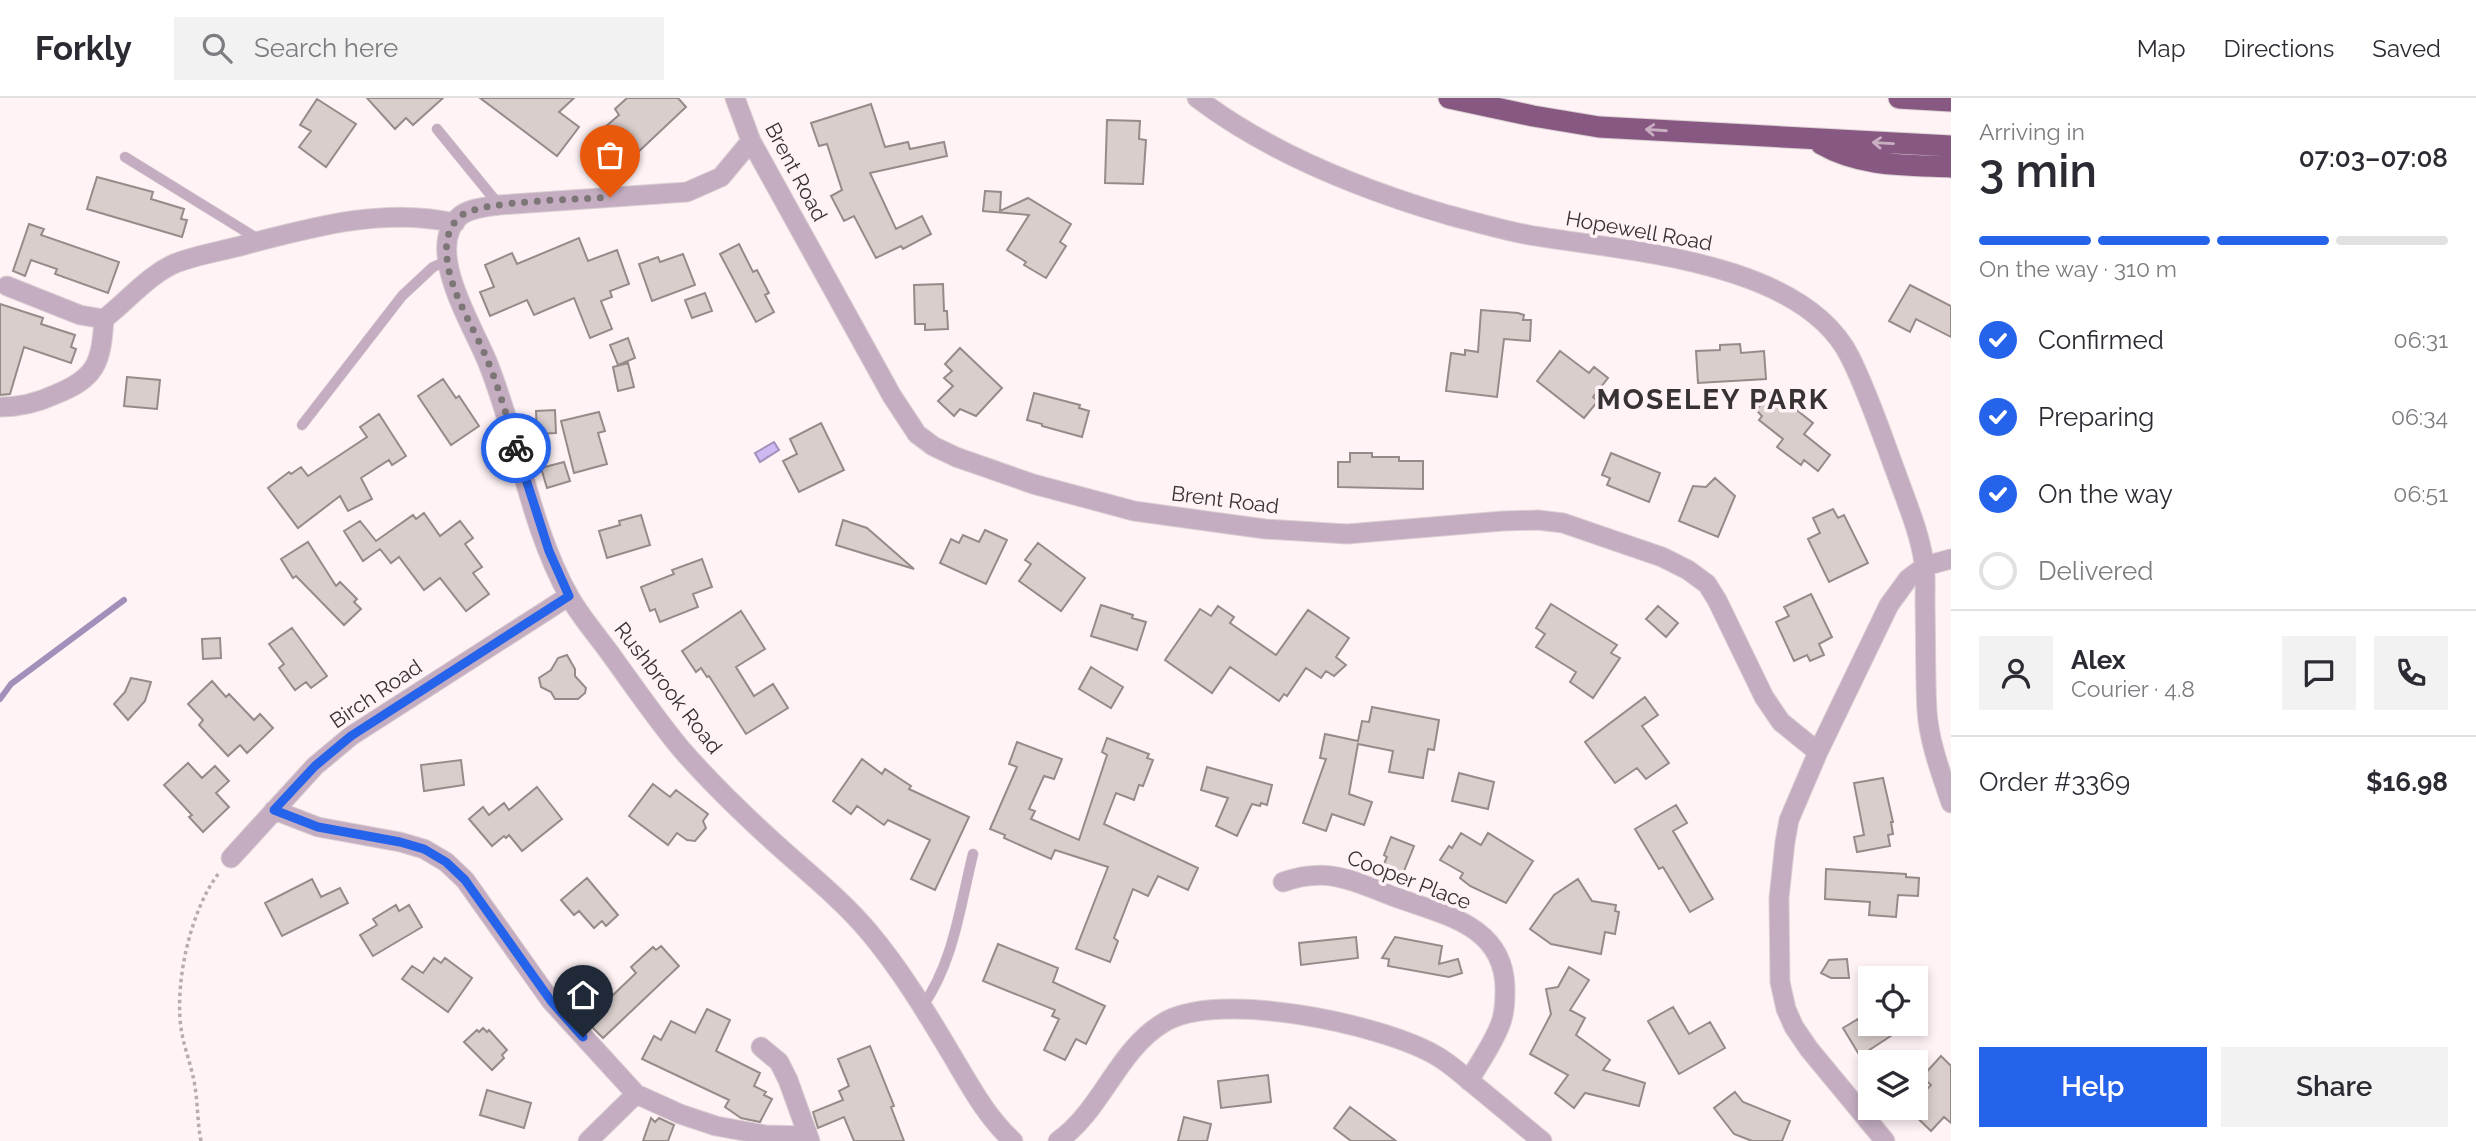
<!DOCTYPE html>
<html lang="en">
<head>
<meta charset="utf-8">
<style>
	:root { --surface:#fff; --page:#f2f2f3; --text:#2b2b33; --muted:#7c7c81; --line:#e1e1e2; --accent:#2563eb }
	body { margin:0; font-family:Raleway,sans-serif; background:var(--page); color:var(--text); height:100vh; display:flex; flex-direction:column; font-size:26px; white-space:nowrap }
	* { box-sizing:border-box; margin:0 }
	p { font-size:23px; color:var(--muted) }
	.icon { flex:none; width:38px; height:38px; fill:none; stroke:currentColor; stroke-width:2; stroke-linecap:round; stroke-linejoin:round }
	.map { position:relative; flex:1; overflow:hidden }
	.panel { display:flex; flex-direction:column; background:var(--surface); width:525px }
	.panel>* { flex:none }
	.tools { position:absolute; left:1858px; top:868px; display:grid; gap:14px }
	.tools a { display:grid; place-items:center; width:70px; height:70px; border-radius:0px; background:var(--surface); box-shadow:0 4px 10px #0003; font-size:35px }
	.pin { position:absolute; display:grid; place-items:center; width:60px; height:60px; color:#fff; margin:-72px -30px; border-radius:50% 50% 50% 0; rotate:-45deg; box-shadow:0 0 7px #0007 }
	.pin .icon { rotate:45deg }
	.courier { position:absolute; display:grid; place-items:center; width:70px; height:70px; margin:-35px; border:5px solid #2563eb; border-radius:50%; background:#fff; color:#222; box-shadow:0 2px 9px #0007 }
	.head em { font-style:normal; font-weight:600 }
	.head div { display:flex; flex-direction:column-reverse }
	.head { display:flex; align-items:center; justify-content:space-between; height:119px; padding:0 28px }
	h1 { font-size:46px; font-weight:600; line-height:52px }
	.bar { display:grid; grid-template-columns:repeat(4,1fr); gap:10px 7px; align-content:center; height:84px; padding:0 28px }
	.bar i { height:9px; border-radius:5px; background:var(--line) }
	.bar .current { background:var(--accent) }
	.bar p { grid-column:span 4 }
	.line { display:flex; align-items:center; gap:18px; padding:0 28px; border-top:2px solid var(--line) }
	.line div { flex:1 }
	.round { display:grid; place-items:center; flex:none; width:74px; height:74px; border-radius:0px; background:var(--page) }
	ol { padding:0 28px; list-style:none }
	li { display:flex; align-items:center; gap:21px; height:77px }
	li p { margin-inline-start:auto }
	li .icon { padding:7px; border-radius:50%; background:var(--accent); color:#fff; stroke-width:4 }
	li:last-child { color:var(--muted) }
	li i { width:38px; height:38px; border:4px solid var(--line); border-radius:50% }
	.action { display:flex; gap:14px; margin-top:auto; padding:14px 28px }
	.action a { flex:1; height:80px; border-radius:0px; background:var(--accent); color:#fff; font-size:28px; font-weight:600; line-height:80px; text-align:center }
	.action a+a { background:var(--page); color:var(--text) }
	header { display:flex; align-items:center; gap:42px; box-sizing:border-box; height:98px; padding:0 35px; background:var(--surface); border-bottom:2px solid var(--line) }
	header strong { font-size:33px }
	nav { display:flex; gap:38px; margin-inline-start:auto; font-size:24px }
	.search { width:490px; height:63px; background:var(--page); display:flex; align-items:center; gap:18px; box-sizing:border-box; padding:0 24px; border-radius:0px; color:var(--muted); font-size:26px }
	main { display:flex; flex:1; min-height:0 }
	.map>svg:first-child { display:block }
</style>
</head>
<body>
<header>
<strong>Forkly</strong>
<div class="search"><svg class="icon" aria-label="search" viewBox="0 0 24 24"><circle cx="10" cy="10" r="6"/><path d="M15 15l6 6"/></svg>Search here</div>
<nav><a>Map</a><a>Directions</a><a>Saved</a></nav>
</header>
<main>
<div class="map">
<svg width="1951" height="1043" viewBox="0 0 1951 1043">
	<rect width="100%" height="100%" fill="#fff3f6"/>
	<path fill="#ceb9f3" stroke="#a190b9" stroke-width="2" d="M774,344L779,352L760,364L755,355Z"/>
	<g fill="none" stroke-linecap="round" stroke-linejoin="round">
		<path stroke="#a190b9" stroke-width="6" d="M0,601L11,586L124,502"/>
	</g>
	<path fill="#d9cecc" stroke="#968b89" stroke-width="2" d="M367,0H443L413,27L406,20L395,31Z
		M480,0H574L559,14L579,29L557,58Z
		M627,0H678L686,9L635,57L633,55L623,64L598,35L619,17L615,11Z
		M317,1L356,26L326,69L299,49L311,33L300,27Z
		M871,6L885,49L908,44L910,51L944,44L947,58L870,75L896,131L922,118L931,136L903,151L901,148L876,160L854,118L844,123L831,98L842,92L827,46L819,48L811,25Z
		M1107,22L1140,23L1139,41L1146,42L1143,86L1105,85Z
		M97,79L153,94L151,101L184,111L181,121L187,122L182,139L87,111Z
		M985,93L1001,94L1000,113L1028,100L1071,126L1060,144L1066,148L1046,180L1024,167L1026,164L1007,152L1029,117L983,113Z
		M29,126L44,131L41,137L119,164L108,195L55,176L57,171L31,162L25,178L13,173Z
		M579,140L588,163L617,152L629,186L610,193L612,199L601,203L612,231L590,240L574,200L534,217L527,202L490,218L480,194L494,189L485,167L512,155L517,166Z
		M739,146L753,174L757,172L769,195L765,197L774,214L756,224L720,156Z
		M683,156L695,187L652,203L639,166L658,159L660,164Z
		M943,186L944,213H947L948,231L925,232V226H915L914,187Z
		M1910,187L1951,208V239L1916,221L1910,234L1889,223Z
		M705,195L712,213L692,220L685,202Z
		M0,206L43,220L41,226L75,237L71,249L76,251L71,265L24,249L10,296L0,297Z
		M1481,212L1518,215L1524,217L1523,222H1531L1530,243L1504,241L1497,299L1446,293L1451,255L1465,257V252L1478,254Z
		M628,240L635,260L618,267L610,247Z
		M1740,246L1741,255L1764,253L1766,281L1698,285L1696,253L1720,252V247Z
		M960,250L1002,290L976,318L960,311L954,318L938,303L953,288L944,280L952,273L945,266Z
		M1560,253L1589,275L1594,269L1608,280L1593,299L1598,303L1584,320L1537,283Z
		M628,265L634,289L618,293L613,269Z
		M127,279L160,282L157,311L124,308Z
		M443,281L456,300L459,298L479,328L451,347L418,298Z
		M1034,295L1080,307L1079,310L1089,313L1082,339L1042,328V326L1027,322Z
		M1770,295L1792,313L1794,310L1813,325L1804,336L1830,357L1818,373L1804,362L1801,367L1777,349L1783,341L1759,322L1762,318L1756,312Z
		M555,312L556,335L537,336L536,313Z
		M599,314L605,333L598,335L607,366L574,375L561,323Z
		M379,316L406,358L392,367L389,362L361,380L372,401L348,413L340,398L298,430L268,390L289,374L291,376L301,369L308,378L367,339L360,329Z
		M821,325L844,372L799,394L783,363L797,356L790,341Z
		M1350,355H1372V359H1399V363H1423V391L1338,389V364H1350Z
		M1611,355L1660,375L1649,404L1607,387L1610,380L1602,377Z
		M564,364L570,383L547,390L541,370Z
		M1715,380L1735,398L1718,439L1679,423L1693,388L1706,389Z
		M1833,411L1838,420L1844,417L1868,465L1829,484L1808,441L1820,435L1813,420Z
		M424,415L440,438L460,423L473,440L465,446L482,469L473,475L489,496L466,513L440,480L424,492L399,459L391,465L380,451L363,463L344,433L360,423L376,443L413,417L416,421Z
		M641,417L650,447L607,460L599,433L620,427L619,423Z
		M843,422L867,430L914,471L836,447Z
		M985,432L1007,442L986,486L940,465L951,441L959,445L963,437L979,444Z
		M308,444L336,488L340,484L357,501L354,504L361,511L344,527L296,478L293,480L281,461Z
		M1038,445L1085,480L1061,513L1019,483L1031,466L1025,462Z
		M702,461L712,489L693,496L698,509L660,524L655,511L650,513L641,489L674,476L672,472Z
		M1811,496L1832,539L1819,546L1824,557L1810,563L1807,557L1794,563L1776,524L1789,518L1784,509Z
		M1551,506L1617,547L1611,555L1620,560L1593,600L1570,584L1576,574L1536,549L1545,536L1536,530Z
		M1101,507L1133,517L1132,520L1146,524L1137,552L1091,538Z
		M1218,508L1234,519L1230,525L1276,557L1308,512L1349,540L1336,559L1346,567L1334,578L1326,573L1321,580L1306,570L1287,598L1284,596L1279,603L1230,569L1212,595L1165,562L1200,511L1211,518Z
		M1658,508L1678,525L1666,539L1646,521Z
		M741,513L765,551L736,569L754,598L773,586L788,610L746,636L709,578L707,579L701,570L696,574L682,553Z
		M292,530L327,578L311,590L306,584L295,592L279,570L284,566L269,546Z
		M220,540L221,560L203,561L202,541Z
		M567,557L575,571V578L586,590L585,595L578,601H555L551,594L541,589L539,580L551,572L558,560Z
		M1091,569L1123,589L1111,610L1079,591Z
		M131,580L151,584L145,603L128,622L114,606L125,594Z
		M212,583L226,599L229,596L254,622L260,616L273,630L247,655L240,647L228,658L199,627L203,622L188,606Z
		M1645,599L1658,617L1642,628L1669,665L1646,681L1637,670L1615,685L1585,644Z
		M1372,609L1439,622L1434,652L1428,651L1423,680L1389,674L1393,653L1358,646L1349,696L1372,704L1364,727L1332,716L1326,733L1303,725L1326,661L1320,660L1325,636L1358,643L1362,623L1369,624Z
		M1107,640L1149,656L1147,660L1153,662L1143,688L1139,687L1134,702L1116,695L1104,726L1198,770L1188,792L1158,778L1148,798L1133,791L1114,840L1118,843L1110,864L1076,851L1108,769L1055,752L1051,761L1004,740L1005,737L990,731L1017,669L1009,666L1017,644L1062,661L1054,681L1044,678L1029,711L1035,713L1031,721L1079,742L1107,657L1102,654Z
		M862,661L882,676L885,671L911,688L909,691L969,719L935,792L911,781L930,742L888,722L884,727L857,708L851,716L833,703Z
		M461,662L464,687L424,693L421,667Z
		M188,665L202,680L215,668L229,683L216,695L229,709L203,734L189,719L192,717L164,687Z
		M1207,669L1272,687L1267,707L1261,705L1260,708L1252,706L1237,738L1216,728L1228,700L1201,692Z
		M1459,675L1494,684L1488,711L1452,703Z
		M1883,680L1893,724H1891L1893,736L1888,737L1890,748L1857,754L1854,739L1864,737L1854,685Z
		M653,686L670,699L676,692L708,716L703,723L706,730L695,743L687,742L677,735L668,747L629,718Z
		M537,689L562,721L522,753L509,737L506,740L504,738L492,748L469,721L483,709L489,717L504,705L509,712Z
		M1676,707L1687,725L1673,733L1713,801L1690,814L1663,769L1659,771L1635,731Z
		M1461,735L1481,747L1488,735L1533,763L1506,805L1470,788L1460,780L1463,775L1440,762L1449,748L1452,750Z
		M1391,739L1414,748L1402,778L1382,770L1387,759L1384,757Z
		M1826,771L1906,776V779L1919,780L1918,798L1898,797L1896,819L1869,817L1870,804L1825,801Z
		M587,780L618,817L606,828L602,823L594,830L579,813L574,817L561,802Z
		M312,781L321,799L340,790L348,805L282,838L265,805Z
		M1578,781L1592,803L1616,807L1615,813L1619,814L1615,836L1605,834L1601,856L1551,846L1530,831L1554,797Z
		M396,807L399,813L409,807L422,829L373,858L360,837L377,827L373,821Z
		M1356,839L1358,860L1301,867L1299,845Z
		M1395,839L1442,848L1439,866L1458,861L1462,875L1449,879L1388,868L1389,861L1382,860Z
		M998,846L1058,870L1053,884L1105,908L1086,946L1076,941L1065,962L1044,952L1059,921L1052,918L1055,912L983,883Z
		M661,848L679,868L603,940L582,919L604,898L606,900L611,895L613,897L636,875L631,869L653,849L656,852Z
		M434,860L441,865L445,860L472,880L448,914L402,881L412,868L423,875Z
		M1847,861L1849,880H1831L1821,875L1829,862Z
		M1569,869L1589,882L1570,912L1585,920L1576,937L1610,962L1603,972L1645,985L1639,1008L1585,995L1574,1010L1555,995L1568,977L1530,956L1551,916L1546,891L1558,889Z
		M1673,909L1689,936L1710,924L1725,950L1679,976L1648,923Z
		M707,911L730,922L716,953L760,975L754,988L766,994L764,997L772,1001L760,1024L741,1020L725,1009L729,1002L642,961L654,938L661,942L671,923L695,935Z
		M1858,921L1860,926H1909L1860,958L1843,930Z
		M483,930L487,934L489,932L507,952L502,957L504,960L492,972L464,944L477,932L479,934Z
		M870,948L894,1008L891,1009L904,1043H854L844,1019L818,1030L813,1014L843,1002L839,993L849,988L838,961Z
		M1941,958L1951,968V1025L1944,1019L1931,1033L1908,1011L1916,1010V1002L1931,987L1922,979Z
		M1268,977L1271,1004L1221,1010L1218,983Z
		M487,992L531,1005L524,1030L480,1017Z
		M1735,994L1743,1004L1790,1023L1782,1043H1752L1734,1036L1714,1010Z
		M1350,1009L1396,1043H1351L1334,1030Z
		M1184,1019L1211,1026L1207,1043H1178Z
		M651,1020L655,1024L659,1020L674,1027L668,1043H643Z"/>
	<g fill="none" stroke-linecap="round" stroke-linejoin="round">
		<defs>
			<path id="service" d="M437,31L499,107
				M125,59L258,141
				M302,327L402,198L433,169L447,163
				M922,909C954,864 960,808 973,756"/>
			<path id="minor" d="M735,0L751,43L892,298L917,336L933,348L956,359L1033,386L1134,413L1265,431L1347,436L1503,423L1538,422L1563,425L1662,459L1688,472L1707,486L1717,502L1764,599L1781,624L1818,654
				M1197,0C1268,54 1363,92 1448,117C1475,124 1502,132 1529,137C1623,153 1802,162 1850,259C1869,297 1883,340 1898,380C1908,408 1920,436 1924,465C1926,478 1925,493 1925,506C1926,542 1925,578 1927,613C1929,644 1941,675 1951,705
				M751,43L721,79L687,94L499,107C486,109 470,110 460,118C423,150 473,228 487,263C518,338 529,427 569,498C580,518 596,536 609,554C633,587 656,621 682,652C711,685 744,717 776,746C808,775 841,801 869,834C900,871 925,912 950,954C968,984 986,1019 1013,1043
				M7,188L80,217L104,221C126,204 151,175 176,165C197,157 222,153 244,147C313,129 384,109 455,125
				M0,309C19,309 37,305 54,297C97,280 101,265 104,221
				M274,712L318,729L400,744L424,751L446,764L465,782L551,903L636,996L680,1016L716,1028L766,1037L808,1038
				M231,760L315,668L351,638L569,498
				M1283,784C1328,768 1353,783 1395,799C1444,817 1504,827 1505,890C1505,902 1505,915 1500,927C1493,946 1479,965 1469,983
				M761,949L779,964L788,982L810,1043
				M588,1043L636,996
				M1058,1043C1102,1012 1117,953 1163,925C1217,891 1381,926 1435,957C1450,965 1463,978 1477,989C1499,1007 1520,1025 1542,1043
				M1885,1043L1809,951L1794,929L1786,911L1780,884L1779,800L1785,744L1789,722L1818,654L1889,507L1908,481L1925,468L1951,461"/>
			<path id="motorway" d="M1449,0L1533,18L1599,29L1951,48
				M1899,0L1951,3
				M1821,46C1861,69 1906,67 1951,69"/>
		</defs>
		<use href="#service" stroke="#dbd0d3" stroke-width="11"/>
		<use href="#minor" stroke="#dbd0d3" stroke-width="21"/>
		<use href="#motorway" stroke="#dbd0d3" stroke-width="23"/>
		<path stroke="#b6adaf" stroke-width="3.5" stroke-dasharray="3.5 3.5" stroke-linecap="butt" d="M201,1043C197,1023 198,1003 194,983C191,967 185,952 182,936C173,889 190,812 219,775"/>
		<use href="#service" stroke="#c4adc1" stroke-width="10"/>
		<use href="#minor" stroke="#c4adc1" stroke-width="19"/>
		<use href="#motorway" stroke="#875982" stroke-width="21"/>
	</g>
	<defs><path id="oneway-shaft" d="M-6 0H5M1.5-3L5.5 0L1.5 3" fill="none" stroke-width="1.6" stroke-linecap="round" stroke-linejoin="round" transform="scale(1.75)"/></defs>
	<g stroke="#c9aec2">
		<use href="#oneway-shaft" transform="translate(1656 32) rotate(-176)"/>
		<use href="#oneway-shaft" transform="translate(1883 45) rotate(-177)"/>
	</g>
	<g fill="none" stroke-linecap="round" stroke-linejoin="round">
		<path stroke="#7d7677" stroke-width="7" stroke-dasharray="0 12.6" d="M516,350C507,320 499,289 486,259C473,228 450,194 447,160C445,145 448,127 462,117C485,102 578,102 610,99"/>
		<path stroke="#2563eb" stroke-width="9" d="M516,350L549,453L569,498L351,638L315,668L274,712L318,729L400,744L424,751L446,764L465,782L551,903L583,939"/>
	</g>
	<g text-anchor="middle" stroke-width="7" stroke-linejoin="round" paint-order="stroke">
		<g font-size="21" fill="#373233" stroke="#fff3f6">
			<text transform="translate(796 74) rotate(62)" y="7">Brent Road</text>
			<text transform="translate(1639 133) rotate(10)" y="7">Hopewell Road</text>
			<text transform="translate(1225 402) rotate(7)" y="7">Brent Road</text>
			<text transform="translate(668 590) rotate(52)" y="7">Rushbrook Road</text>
			<text transform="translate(376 596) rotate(-34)" y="7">Birch Road</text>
			<text transform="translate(1409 782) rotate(21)" y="7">Cooper Place</text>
		</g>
		<g font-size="28" font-weight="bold" letter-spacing="2" fill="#373233" stroke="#fff3f6">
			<text x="1713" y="311">MOSELEY PARK</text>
		</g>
	</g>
</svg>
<div class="tools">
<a><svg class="icon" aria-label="locate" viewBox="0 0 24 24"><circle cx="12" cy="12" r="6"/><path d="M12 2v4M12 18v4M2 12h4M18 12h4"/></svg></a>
<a><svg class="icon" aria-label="layers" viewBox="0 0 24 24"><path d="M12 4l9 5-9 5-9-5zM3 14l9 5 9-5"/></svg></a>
</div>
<div class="pin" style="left:610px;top:99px;background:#ea580c"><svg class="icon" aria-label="bag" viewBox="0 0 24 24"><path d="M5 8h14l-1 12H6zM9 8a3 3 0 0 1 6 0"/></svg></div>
<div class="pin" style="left:583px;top:939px;background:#1f2937"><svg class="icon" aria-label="home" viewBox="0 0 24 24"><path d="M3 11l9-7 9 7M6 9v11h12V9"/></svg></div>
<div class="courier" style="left:516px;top:350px"><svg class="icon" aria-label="bike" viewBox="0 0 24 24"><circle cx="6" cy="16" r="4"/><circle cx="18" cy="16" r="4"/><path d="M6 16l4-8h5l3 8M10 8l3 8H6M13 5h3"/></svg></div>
</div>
<section class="panel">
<div class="head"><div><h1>3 min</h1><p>Arriving in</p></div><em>07:03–07:08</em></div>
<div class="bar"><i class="current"></i><i class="current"></i><i class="current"></i><i></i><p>On the way · 310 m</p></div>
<ol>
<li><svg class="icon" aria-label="check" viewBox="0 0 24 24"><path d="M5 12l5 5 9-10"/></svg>Confirmed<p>06:31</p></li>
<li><svg class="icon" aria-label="check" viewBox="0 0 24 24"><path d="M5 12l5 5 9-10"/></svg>Preparing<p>06:34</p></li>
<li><svg class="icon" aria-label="check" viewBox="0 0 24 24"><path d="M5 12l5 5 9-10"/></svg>On the way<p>06:51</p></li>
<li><i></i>Delivered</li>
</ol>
<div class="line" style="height:126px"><a class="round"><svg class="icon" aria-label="person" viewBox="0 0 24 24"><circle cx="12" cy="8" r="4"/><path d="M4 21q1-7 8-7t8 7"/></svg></a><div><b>Alex</b><p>Courier · 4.8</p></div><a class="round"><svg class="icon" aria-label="chat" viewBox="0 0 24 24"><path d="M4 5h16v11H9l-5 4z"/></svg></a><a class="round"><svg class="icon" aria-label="phone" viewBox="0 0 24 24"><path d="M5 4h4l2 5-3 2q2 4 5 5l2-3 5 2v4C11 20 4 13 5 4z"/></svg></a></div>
<div class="line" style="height:91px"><div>Order #3369</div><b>$16.98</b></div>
<div class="action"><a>Help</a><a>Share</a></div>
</section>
</main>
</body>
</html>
